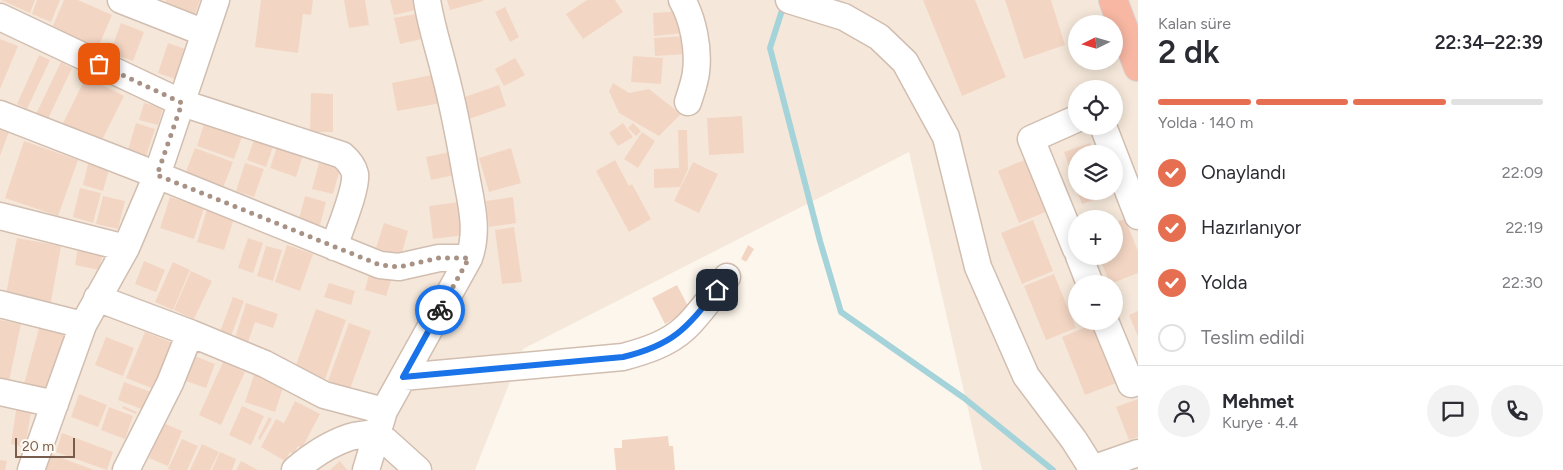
<!DOCTYPE html>
<html lang="tr">
<head>
<meta charset="utf-8">
<style>
	:root { --surface:#fff; --page:#f2f2f3; --text:#2b2b33; --muted:#7c7c81; --line:#e1e1e2; --accent:#e76f51 }
	body { margin:0; font-family:Figtree,sans-serif; background:var(--page); color:var(--text); height:100vh; display:flex; flex-direction:column; font-size:19px; white-space:nowrap }
	* { box-sizing:border-box; margin:0 }
	p { font-size:16px; color:var(--muted) }
	.icon { flex:none; width:28px; height:28px; fill:none; stroke:currentColor; stroke-width:2; stroke-linecap:round; stroke-linejoin:round }
	.map { position:relative; flex:1; overflow:hidden }
	.side { display:flex; flex-direction:column; background:var(--surface); width:425px }
	.side>* { flex:none }
	.needle { width:32px; rotate:265deg }
	.controls { position:absolute; left:1068px; top:15px; display:grid; gap:10px }
	.controls a { display:grid; place-items:center; width:55px; height:55px; border-radius:50%; background:var(--surface); box-shadow:0 2px 12px #0003; font-size:25px }
	.scale { position:absolute; left:15px; bottom:12px; width:60px; box-sizing:border-box; padding-left:5px; border:2px solid #7a5c4d; border-top:0; font-size:14px; line-height:18px; white-space:nowrap; color:#7a5c4d; -webkit-text-stroke:4px #fffaf3; paint-order:stroke }
	.pin { position:absolute; display:grid; place-items:center; width:42px; height:42px; color:#fff; margin:-21px; border-radius:10px; box-shadow:0 2px 8px #0006 }
	.courier { position:absolute; display:grid; place-items:center; width:50px; height:50px; margin:-25px; border:4px solid #1a73e8; border-radius:50%; background:#fff; color:#222; box-shadow:0 1px 6px #0007 }
	.head em { font-style:normal; font-weight:600 }
	.head div { display:flex; flex-direction:column-reverse }
	.head { display:flex; align-items:center; justify-content:space-between; height:85px; padding:0 20px }
	h1 { font-size:32px; font-weight:600; line-height:38px }
	.bar { display:grid; grid-template-columns:repeat(4,1fr); gap:8px 5px; align-content:center; height:60px; padding:0 20px }
	.bar i { height:6px; border-radius:4px; background:var(--line) }
	.bar .active { background:var(--accent) }
	.bar p { grid-column:span 4 }
	.line { display:flex; align-items:center; gap:12px; padding:0 20px; border-top:1px solid var(--line) }
	.line div { flex:1 }
	.round { display:grid; place-items:center; flex:none; width:52px; height:52px; border-radius:26px; background:var(--page) }
	ol { padding:0 20px; list-style:none }
	li { display:flex; align-items:center; gap:15px; height:55px }
	li p { margin-inline-start:auto }
	li .icon { padding:5px; border-radius:50%; background:var(--accent); color:#fff; stroke-width:4 }
	li:last-child { color:var(--muted) }
	li i { width:28px; height:28px; border:2px solid var(--line); border-radius:50% }
	main { display:flex; flex:1; min-height:0 }
	.map>svg:first-child { display:block }
</style>
</head>
<body>
<main>
<div class="map">
<svg width="1138" height="470" viewBox="0 0 1138 470">
	<rect width="100%" height="100%" fill="#fdf6ec"/>
	<path fill="#f5e8da" fill-rule="evenodd" d="M0,0H1138V470H982L909,152L523,349L475,470H0ZM1076,24H1114V61H1076ZM1076,89H1114V126H1076ZM1076,154H1114V191H1076ZM1076,219H1114V256H1076ZM1076,284H1114V321H1076Z"/>
	<g fill="none" stroke-linecap="round" stroke-linejoin="round">
		<path stroke="#a5d3da" stroke-width="6" d="M784,4L770,48L820,241L841,312L964,398L1053,470"/>
	</g>
	<path fill="#f3d5c3" d="M1,0H35L30,13Z
		M37,0H60L51,22L32,14Z
		M64,0H78L112,15L97,50L51,30Z
		M166,0H200L194,17L164,7Z
		M261,0H313L311,15L303,14L298,53L255,47Z
		M344,0H365L369,25L349,28Z
		M390,0H418L420,9L394,15Z
		M447,0H483V1L450,10Z
		M587,0H615L623,12L583,39L566,14Z
		M923,0H975L1006,77L962,96Z
		M1005,0H1051L1065,45L1024,59Z
		M505,7L519,37L510,42L495,12Z
		M683,11L685,33L654,36L653,13Z
		M421,13L426,38L400,44L394,18Z
		M121,23L144,32L133,61L110,53Z
		M685,36L686,54L655,56L654,38Z
		M0,39L18,46L0,89Z
		M168,43L191,51L181,81L158,73Z
		M39,55L50,60L27,109L17,104Z
		M633,56L663,58L661,84L631,82Z
		M515,58L525,75L504,86L495,69Z
		M61,62L72,68L48,119L36,114Z
		M442,73L447,102L397,111L392,83Z
		M86,77L124,96L100,144L62,125Z
		M613,83L629,93L649,89L681,114L659,136L619,113L609,91Z
		M499,85L506,106L469,119L462,98Z
		M311,93L333,94V132H310Z
		M144,103L163,108L158,125L139,120Z
		M742,116L744,153L709,155L707,118Z
		M0,122L11,126L0,156Z
		M136,123L155,129L145,159L127,153Z
		M623,123L633,137L618,146L609,133Z
		M633,123L641,131L636,136L628,128Z
		M204,124L242,137L234,159L197,146Z
		M678,130H687L688,169L680,187L654,188V169L679,168Z
		M642,132L655,141L638,168L624,159Z
		M256,134L275,141L266,167L247,160Z
		M24,141L78,160L58,216L5,198Z
		M1090,143L1094,154H1076V187L1064,152Z
		M278,144L304,152L296,177L270,168Z
		M195,148L233,162L223,188L185,174Z
		M511,148L521,183L489,192L479,158Z
		M459,150L464,173L431,180L426,157Z
		M1029,158L1050,210L1019,223L998,171Z
		M89,160L110,166L103,191L83,185Z
		M615,160L629,186L632,184L651,219L629,232L596,171Z
		M693,162L718,174L699,213L674,201Z
		M245,163L264,169L254,197L236,191Z
		M319,163L340,169L333,194L312,189Z
		M80,188L101,193L93,223L73,217Z
		M1077,191H1107L1108,195L1082,204Z
		M103,196L125,201L118,229L96,224Z
		M305,196L326,202L320,225L299,219Z
		M170,197L204,208L194,239L160,228Z
		M513,197L516,223L489,227L486,201Z
		M467,201L472,234L433,239L429,206Z
		M208,206L235,215L224,250L197,242Z
		M1125,219L1138,251V273L1110,284L1099,256H1114V223Z
		M1033,220L1053,271L1022,284L1001,233Z
		M384,223L408,231L401,256L376,248Z
		M514,227L522,282L502,284L495,230Z
		M17,238L61,246L51,302L6,294Z
		M248,238L263,243L253,273L238,268Z
		M287,245L313,254L300,291L275,282Z
		M748,245L754,249L746,262L741,259Z
		M78,246L103,251L99,270L75,265Z
		M266,246L282,250L273,281L257,276Z
		M144,261L165,270L156,292L135,284Z
		M173,262L190,270L173,310L155,302Z
		M191,271L212,281L194,319L174,310Z
		M370,271L392,278L386,296L365,290Z
		M1054,274L1076,328L1046,340L1024,286Z
		M329,283L355,291L351,305L324,297Z
		M677,285L690,310L665,324L652,298Z
		M233,297L244,301L231,336L220,332Z
		M246,303L278,314L273,328L255,322L248,342L235,338Z
		M316,309L346,320L325,379L295,368Z
		M1138,311V337L1129,315Z
		M0,320L21,324L8,386L0,385Z
		M349,323L371,331L350,389L328,381Z
		M1093,324L1116,383L1085,395L1062,337Z
		M39,328L67,335L49,391L24,384Z
		M145,332L173,343L154,389L126,378Z
		M106,337L134,348L123,376L95,365Z
		M192,355L215,364L206,388L183,380Z
		M223,362L245,372L221,425L199,415Z
		M255,372L285,382L275,412L245,402Z
		M124,382L151,392L144,410L118,400Z
		M79,394L107,405L98,427L71,417Z
		M1138,399V437L1129,440L1116,407Z
		M295,401L320,414L302,448L298,446L294,454L290,452L285,461L261,447L276,419L284,423Z
		M17,404L32,407L25,447L11,444Z
		M123,406L137,412L136,414L122,408Z
		M242,406L264,416L251,445L229,435Z
		M109,407L133,416L125,439L101,430Z
		M269,417L272,419L260,440L258,438Z
		M163,423L182,431L168,466L149,458Z
		M62,433L113,452L107,470L56,452Z
		M668,436L669,446H673L675,470H616L614,448H622V440Z
		M182,439L198,446L187,470H172L168,469Z
		M202,444L219,452L210,470H190Z
		M220,452L236,459L232,470H212Z
		M51,454L94,470H45Z
		M0,460L7,461L5,470H0Z
		M241,461L258,470H236Z
		M340,461L347,470H330Z"/>
	<g fill="none" stroke-linecap="round" stroke-linejoin="round">
		<defs>
			<path id="minor" d="M121,0L205,33
				M682,0C693,19 699,49 696,72C695,82 691,92 688,102
				M789,0L844,17L879,37L905,62L946,137L978,267L1026,376L1074,440L1093,470
				M0,17L182,103L342,155C348,160 353,165 355,174C357,189 339,231 334,247
				M0,114L157,175L216,0
				M1076,119L1031,139L1076,249
				M1103,126L1138,216
				M0,216L126,248L157,175L380,265L399,267L439,258H469
				M1079,256L1090,284
				M97,298L190,333L170,383L126,470
				M0,304L83,325
				M1105,321L1131,384L1138,382
				M190,333L265,364L324,395L384,411
				M403,377L623,357C645,351 668,344 685,328C700,314 714,293 727,277
				M0,392L55,404
				M1092,469L1138,453
				M31,470L83,325L126,248
				M295,470C311,456 329,444 350,437C358,435 368,434 377,433L418,470
				M366,470L384,411L469,258C479,230 471,203 466,175C460,141 454,108 445,74C439,49 431,26 427,0"/>
			<path id="highway" d="M1113,0L1138,67"/>
		</defs>
		<use href="#minor" stroke="#d1beb0" stroke-width="29"/>
		<use href="#highway" stroke="#dad1cd" stroke-width="30"/>
		<use href="#minor" stroke="#fff" stroke-width="26"/>
		<use href="#highway" stroke="#f7b7a3" stroke-width="28"/>
	</g>
	<g fill="none" stroke-linecap="round" stroke-linejoin="round">
		<path stroke="#a89285" stroke-width="5" stroke-dasharray="0 9" d="M99,64L182,103L157,175L380,265L399,267L439,258H469L440,310"/>
		<path stroke="#1a73e8" stroke-width="6" d="M440,310L403,377L623,357C673,345 686,329 717,290"/>
	</g>
</svg>
<div class="controls">
<a><svg class="needle" viewBox="-14 -14 28 28"><path d="M0-13l5 13h-10z" fill="#e53935"/><path d="M0 13l5-13h-10z" fill="#7c7c81"/></svg></a>
<a><svg class="icon" aria-label="locate" viewBox="0 0 24 24"><circle cx="12" cy="12" r="6"/><path d="M12 2v4M12 18v4M2 12h4M18 12h4"/></svg></a>
<a><svg class="icon" aria-label="layers" viewBox="0 0 24 24"><path d="M12 4l9 5-9 5-9-5zM3 14l9 5 9-5"/></svg></a>
<a>+</a>
<a>−</a>
</div>
<div class="scale">20 m</div>
<div class="pin" style="left:99px;top:64px;background:#ea580c"><svg class="icon" aria-label="bag" viewBox="0 0 24 24"><path d="M5 8h14l-1 12H6zM9 8a3 3 0 0 1 6 0"/></svg></div>
<div class="pin" style="left:717px;top:290px;background:#1f2937"><svg class="icon" aria-label="home" viewBox="0 0 24 24"><path d="M3 11l9-7 9 7M6 9v11h12V9"/></svg></div>
<div class="courier" style="left:440px;top:310px"><svg class="icon" aria-label="bike" viewBox="0 0 24 24"><circle cx="6" cy="16" r="4"/><circle cx="18" cy="16" r="4"/><path d="M6 16l4-8h5l3 8M10 8l3 8H6M13 5h3"/></svg></div>
</div>
<section class="side">
<div class="head"><div><h1>2 dk</h1><p>Kalan süre</p></div><em>22:34–22:39</em></div>
<div class="bar"><i class="active"></i><i class="active"></i><i class="active"></i><i></i><p>Yolda · 140 m</p></div>
<ol>
<li><svg class="icon" aria-label="check" viewBox="0 0 24 24"><path d="M5 12l5 5 9-10"/></svg>Onaylandı<p>22:09</p></li>
<li><svg class="icon" aria-label="check" viewBox="0 0 24 24"><path d="M5 12l5 5 9-10"/></svg>Hazırlanıyor<p>22:19</p></li>
<li><svg class="icon" aria-label="check" viewBox="0 0 24 24"><path d="M5 12l5 5 9-10"/></svg>Yolda<p>22:30</p></li>
<li><i></i>Teslim edildi</li>
</ol>
<div class="line" style="height:90px"><a class="round"><svg class="icon" aria-label="person" viewBox="0 0 24 24"><circle cx="12" cy="8" r="4"/><path d="M4 21q1-7 8-7t8 7"/></svg></a><div><b>Mehmet</b><p>Kurye · 4.4</p></div><a class="round"><svg class="icon" aria-label="chat" viewBox="0 0 24 24"><path d="M4 5h16v11H9l-5 4z"/></svg></a><a class="round"><svg class="icon" aria-label="phone" viewBox="0 0 24 24"><path d="M5 4h4l2 5-3 2q2 4 5 5l2-3 5 2v4C11 20 4 13 5 4z"/></svg></a></div>
</section>
</main>
</body>
</html>
